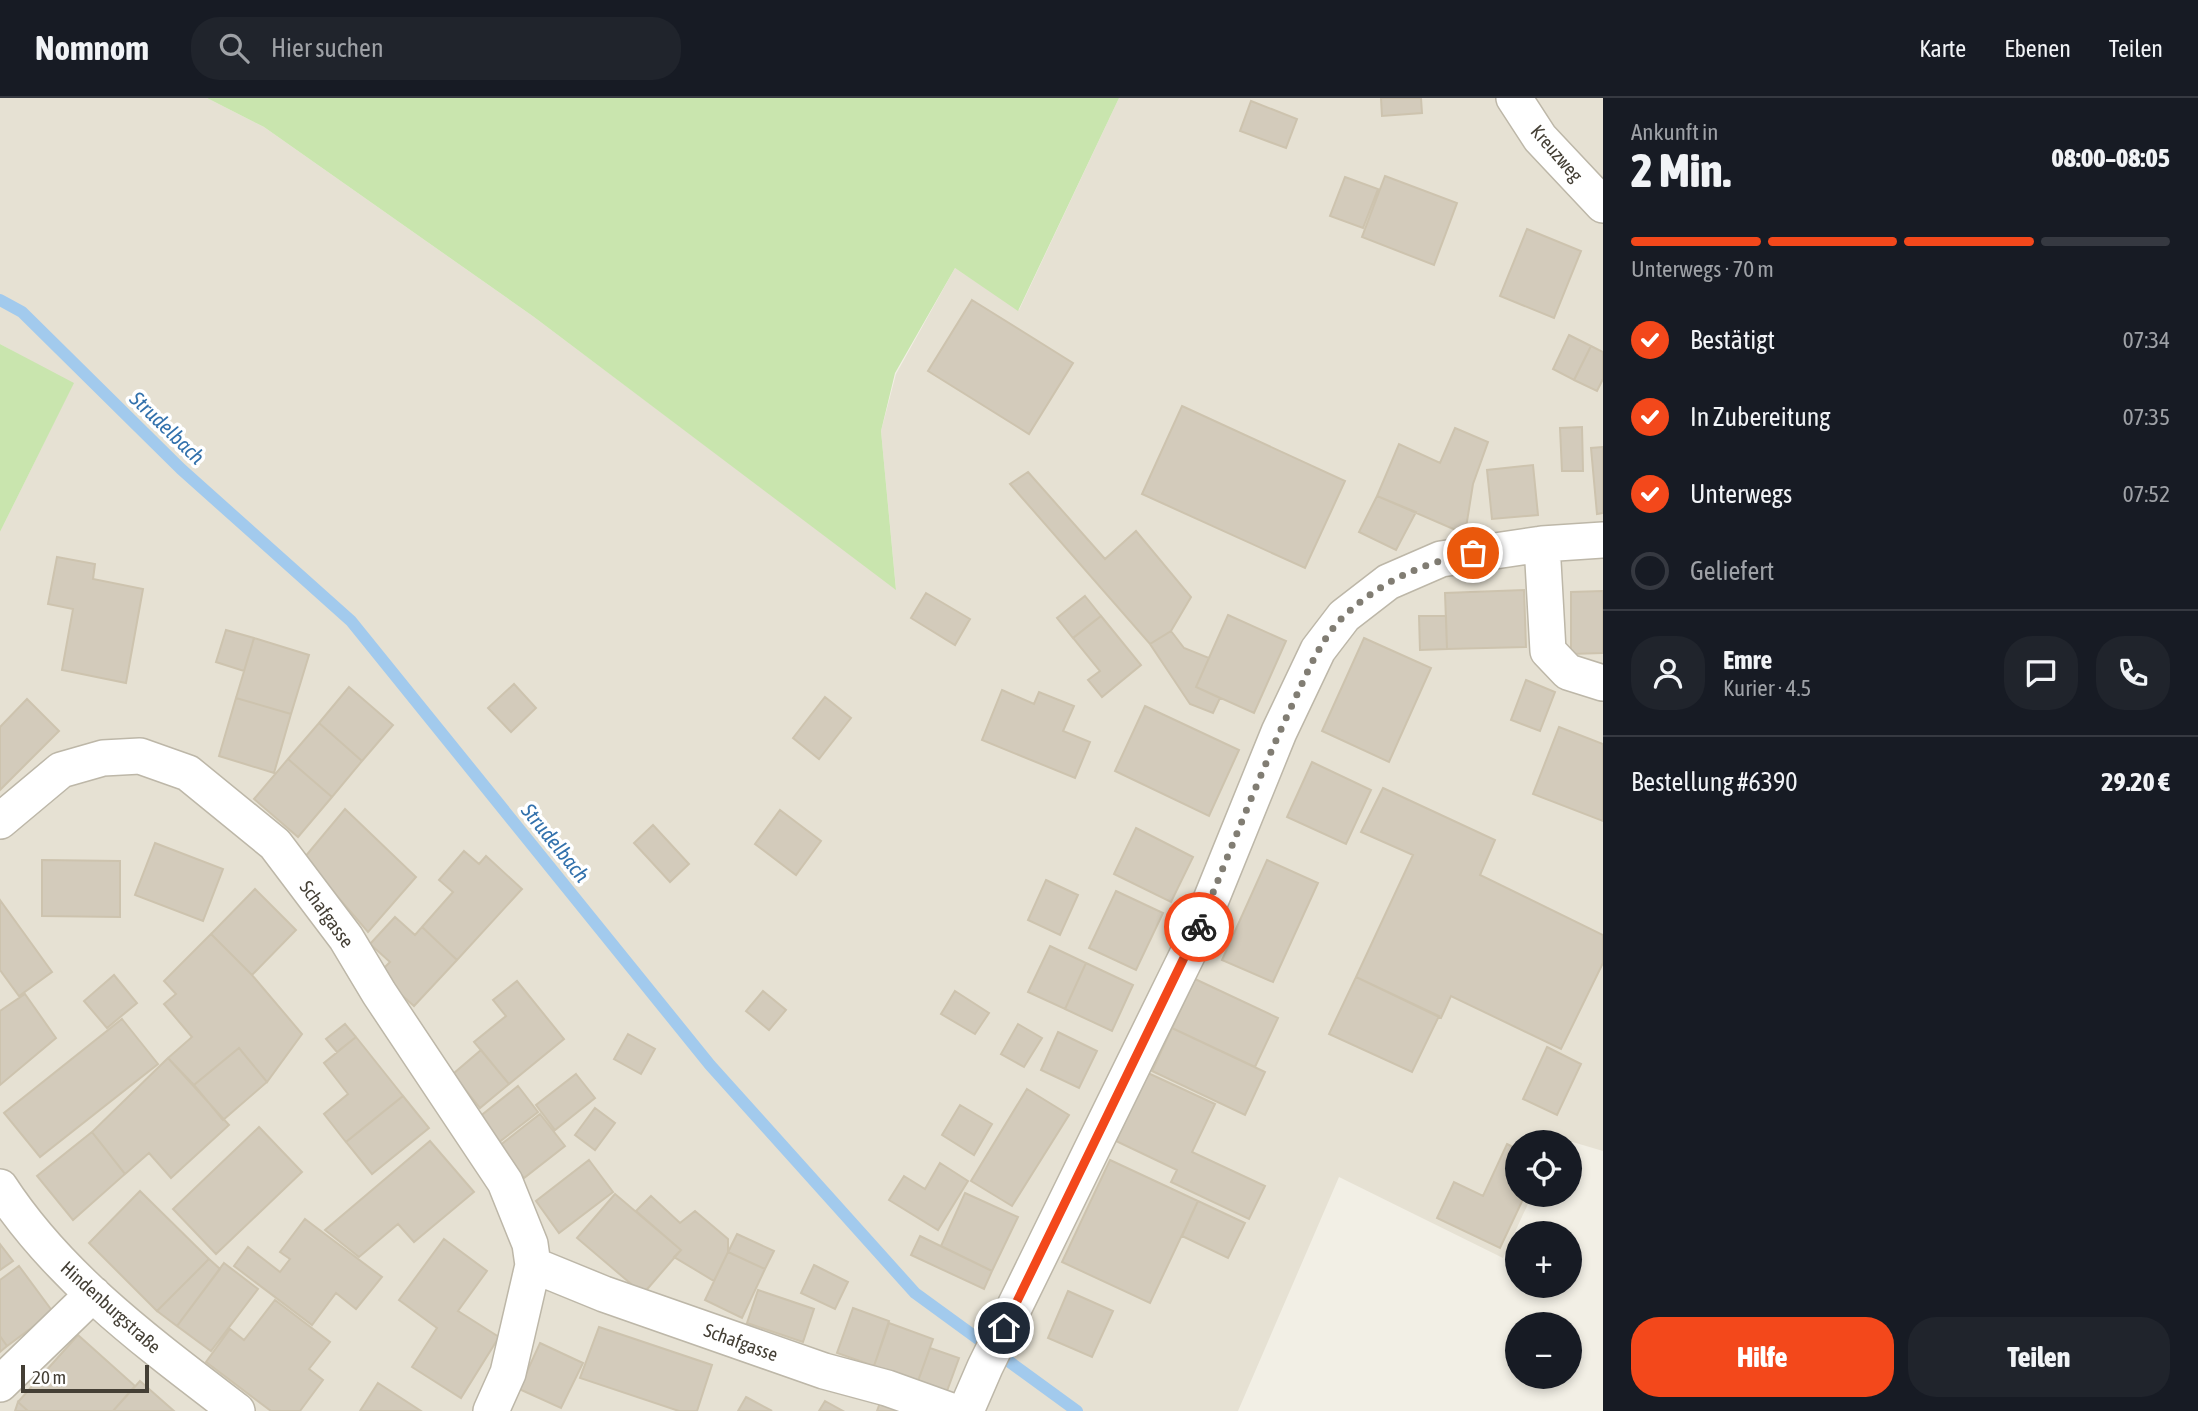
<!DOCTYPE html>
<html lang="de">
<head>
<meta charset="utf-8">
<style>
	:root { --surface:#171b24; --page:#20242c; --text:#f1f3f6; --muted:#9ea1a6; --line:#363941; --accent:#f3481b }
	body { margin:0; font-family:"Asap Condensed",sans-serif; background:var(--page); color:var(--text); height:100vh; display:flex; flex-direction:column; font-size:26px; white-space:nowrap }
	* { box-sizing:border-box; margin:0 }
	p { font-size:23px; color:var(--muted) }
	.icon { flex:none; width:38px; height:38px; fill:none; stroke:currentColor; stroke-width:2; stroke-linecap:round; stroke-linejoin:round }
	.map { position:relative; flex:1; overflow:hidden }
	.details { display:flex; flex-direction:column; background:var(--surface); width:595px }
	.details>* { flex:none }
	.tools { position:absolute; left:1505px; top:1032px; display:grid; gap:14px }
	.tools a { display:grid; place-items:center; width:77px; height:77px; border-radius:50%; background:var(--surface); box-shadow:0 4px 10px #0003; font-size:35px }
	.scale { position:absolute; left:21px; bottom:18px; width:128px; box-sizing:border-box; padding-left:7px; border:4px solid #443f35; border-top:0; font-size:19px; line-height:24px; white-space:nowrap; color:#443f35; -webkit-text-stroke:5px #fff; paint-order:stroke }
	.pin { position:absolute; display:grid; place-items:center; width:60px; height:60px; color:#fff; margin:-30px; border:4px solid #fff; border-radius:50%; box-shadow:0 2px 7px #0007 }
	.courier { position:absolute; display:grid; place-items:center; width:70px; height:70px; margin:-35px; border:5px solid #f3481b; border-radius:50%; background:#fff; color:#222; box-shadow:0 2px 9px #0007 }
	.head em { font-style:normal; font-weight:800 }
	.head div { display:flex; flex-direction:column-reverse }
	.head { display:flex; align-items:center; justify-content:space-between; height:119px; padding:0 28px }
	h1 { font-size:46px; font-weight:800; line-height:52px }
	.bar { display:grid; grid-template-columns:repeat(4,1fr); gap:10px 7px; align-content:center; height:84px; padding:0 28px }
	.bar i { height:9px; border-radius:5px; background:var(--line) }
	.bar .selected { background:var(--accent) }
	.bar p { grid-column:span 4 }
	.line { display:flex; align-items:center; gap:18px; padding:0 28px; border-top:2px solid var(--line) }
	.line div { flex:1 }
	.round { display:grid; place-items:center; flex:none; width:74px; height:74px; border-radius:28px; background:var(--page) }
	ol { padding:0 28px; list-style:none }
	li { display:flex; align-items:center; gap:21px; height:77px }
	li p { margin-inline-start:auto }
	li .icon { padding:7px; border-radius:50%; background:var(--accent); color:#fff; stroke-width:4 }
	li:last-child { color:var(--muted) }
	li i { width:38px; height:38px; border:4px solid var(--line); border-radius:50% }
	.button { display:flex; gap:14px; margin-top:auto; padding:14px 28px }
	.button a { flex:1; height:80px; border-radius:28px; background:var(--accent); color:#fff; font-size:28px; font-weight:800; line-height:80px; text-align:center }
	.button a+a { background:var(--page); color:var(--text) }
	header { display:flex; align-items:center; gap:42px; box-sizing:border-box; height:98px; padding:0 35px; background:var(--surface); border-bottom:2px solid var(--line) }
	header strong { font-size:33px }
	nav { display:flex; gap:38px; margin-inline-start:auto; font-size:24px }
	.search { width:490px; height:63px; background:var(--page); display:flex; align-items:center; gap:18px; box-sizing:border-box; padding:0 24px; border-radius:28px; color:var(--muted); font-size:26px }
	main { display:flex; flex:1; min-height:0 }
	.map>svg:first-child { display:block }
</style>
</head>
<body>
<header>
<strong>Nomnom</strong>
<div class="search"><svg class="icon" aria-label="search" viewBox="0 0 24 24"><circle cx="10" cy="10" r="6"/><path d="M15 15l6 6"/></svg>Hier suchen</div>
<nav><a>Karte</a><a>Ebenen</a><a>Teilen</a></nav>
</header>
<main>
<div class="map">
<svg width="1603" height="1313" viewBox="0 0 1603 1313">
	<rect width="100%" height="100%" fill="#f2efe5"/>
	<path fill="#e6e1d3" d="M0,0H207L264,29L534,219L896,491L881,333L896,276L955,170L1019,212L1119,0H1603V1053L1559,1040L1557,1045H1517V1097H1532L1503,1160L1339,1079L1238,1313H0V434L73,286L0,246Z"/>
	<path fill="#c9e5ae" d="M207,0H1119L1018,213L955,170L895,275L881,333L896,492L534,219L264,29Z
		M0,246L74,285L0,434Z"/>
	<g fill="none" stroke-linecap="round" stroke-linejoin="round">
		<path stroke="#a2caed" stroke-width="12" d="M0,202L22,214L181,371L351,523L710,967L915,1195L1077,1313"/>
	</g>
	<path fill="#d3cbbb" stroke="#cdc3ae" stroke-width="2" d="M1381,0H1421L1422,15L1382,18Z
		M1251,3L1297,21L1286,50L1240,33Z
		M1385,78L1457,105L1434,167L1362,139Z
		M1345,79L1378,91L1363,130L1330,118Z
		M1527,131L1581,153L1554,220L1500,198Z
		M972,202L1073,265L1029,336L928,273Z
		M1569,237L1591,248L1574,282L1553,271Z
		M1591,248L1603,254V281L1597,293L1574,282Z
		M1182,308L1345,383L1305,470L1142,396Z
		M1582,329L1583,373H1562L1560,330Z
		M1455,330L1488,344L1473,386L1465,436L1377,398L1399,346L1440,365Z
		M1603,349V415L1597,416L1591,350Z
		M1533,367L1538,417L1492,421L1487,372Z
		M1028,374L1105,461L1136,433L1191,499L1171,533L1150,546L1010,386Z
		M1377,398L1416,414L1396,452L1359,434Z
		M57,459L95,466L93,481L143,491L126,585L62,572L73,511L48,506Z
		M1524,492L1526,549L1447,551L1445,495Z
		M1603,493V555L1571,556V494Z
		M926,495L970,521L955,547L911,520Z
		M1085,498L1101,518L1073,540L1057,520Z
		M1228,517L1286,543L1254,615L1196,589Z
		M1101,518L1141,567L1102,599L1088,582L1100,573L1073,540Z
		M1419,518H1446L1447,551L1420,552Z
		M226,532L254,540L244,573L216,564Z
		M1171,533L1184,550L1209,560L1196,589L1220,600L1213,615L1190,606L1150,546Z
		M254,540L309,557L291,616L236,600Z
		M1364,540L1431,570L1389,664L1322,633Z
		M1526,582L1555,594L1540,633L1511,622Z
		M514,586L536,610L511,634L488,610Z
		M349,589L393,627L362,663L319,625Z
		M1002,592L1034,606L1039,594L1074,608L1063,633L1090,644L1075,680L982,642Z
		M825,599L851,620L819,661L793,640Z
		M236,600L291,616L274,675L219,658Z
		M27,601L59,633L0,692V629Z
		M1145,608L1239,652L1209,718L1115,673Z
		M319,625L362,663L332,699L288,661Z
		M1559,629L1603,646V723L1533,696Z
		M288,661L332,699L298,739L254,701Z
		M1312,664L1371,692L1346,746L1287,719Z
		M1383,690L1495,742L1480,777L1603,837V865L1561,951L1451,898L1441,920L1356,879L1413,757L1361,734Z
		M345,711L416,779L368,834L304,760Z
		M780,712L821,743L796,777L755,746Z
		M653,727L689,766L670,784L634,745Z
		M1136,730L1193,759L1171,804L1114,776Z
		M155,745L223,771L203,823L135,797Z
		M464,753L479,766L486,758L522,791L457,862L422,829L453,794L439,782Z
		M42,762L120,763V819L42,818Z
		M1267,762L1318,785L1273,884L1222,862Z
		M1046,782L1078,797L1060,837L1028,822Z
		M255,791L296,832L252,877L211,836Z
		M1116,793L1163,815L1136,872L1089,850Z
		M0,802L52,874L19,898L0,872Z
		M395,819L415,837L422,829L457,862L414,908L378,876L390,864L370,846Z
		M211,836L252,877L302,936L267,984L239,950L194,987L168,960L192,939L164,906L176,896L164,883Z
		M1050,848L1086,865L1065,911L1028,894Z
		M1086,865L1133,887L1112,933L1065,911Z
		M114,877L137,905L107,930L84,903Z
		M1356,879L1439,918L1412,974L1329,936Z
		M1195,881L1278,920L1255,969L1172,930Z
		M517,883L564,941L509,986L474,944L506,918L493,902Z
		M763,893L786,912L769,932L746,913Z
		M955,893L989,915L975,936L941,916Z
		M25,896L56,940L0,987V913Z
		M122,921L158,966L40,1059L4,1015Z
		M345,926L356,939L337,954L326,941Z
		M1018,926L1042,940L1024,969L1001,956Z
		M1172,930L1265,974L1245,1017L1152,973Z
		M1058,934L1097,953L1079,990L1041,972Z
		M628,936L655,951L641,976L614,961Z
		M356,939L403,998L346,1044L324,1016L348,996L324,965Z
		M1547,949L1581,966L1557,1017L1523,1001Z
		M239,950L267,984L223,1022L194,987Z
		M481,952L509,986L480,1010L453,976Z
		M168,960L229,1027L171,1080L149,1055L125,1076L92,1034Z
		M1148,975L1215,1006L1192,1054L1265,1088L1249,1121L1171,1084L1177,1072L1116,1043Z
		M576,976L595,1000L555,1032L536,1007Z
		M518,988L538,1014L498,1045L478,1020Z
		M1027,991L1069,1017L1012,1108L971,1083Z
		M403,998L429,1030L372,1076L346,1044Z
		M960,1007L992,1026L974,1057L942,1037Z
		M595,1010L615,1025L595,1052L575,1037Z
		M540,1016L565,1048L524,1080L499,1048Z
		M259,1029L302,1074L216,1156L173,1111Z
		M92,1034L125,1076L73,1122L37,1078Z
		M430,1043L474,1094L414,1144L398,1126L359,1159L325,1132Z
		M1507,1046L1517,1051V1097H1525L1500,1150L1437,1120L1454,1084L1483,1098Z
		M589,1062L613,1094L559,1135L536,1103Z
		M1110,1062L1198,1103L1150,1205L1062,1164Z
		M940,1065L968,1083L938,1132L889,1102L904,1078L925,1091Z
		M140,1093L209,1161L157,1213L89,1145Z
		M965,1095L1018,1119L992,1173L941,1148Z
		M615,1096L681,1152L643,1196L577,1140Z
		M651,1098L680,1125L695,1113L728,1141V1154L714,1183L674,1159L681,1152L636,1113Z
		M1198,1103L1245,1125L1228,1160L1182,1138Z
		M305,1121L382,1179L356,1211L336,1195L312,1227L234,1168L248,1149L280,1174L290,1161L280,1154Z
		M737,1136L774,1153L765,1171L728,1154Z
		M920,1138L992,1173L984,1191L911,1157Z
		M444,1141L487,1173L458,1213L499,1239L461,1300L412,1269L437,1230L399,1202Z
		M0,1146L13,1163L0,1172Z
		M728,1154L765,1171L742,1220L705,1202Z
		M209,1161L220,1171L177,1228L157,1213Z
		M224,1165L258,1191L211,1253L177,1228Z
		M814,1167L848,1184L835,1211L801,1195Z
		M19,1168L53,1214L7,1248L0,1238V1182Z
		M758,1192L814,1211L803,1244L747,1225Z
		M1068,1193L1113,1213L1092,1259L1048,1240Z
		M275,1202L330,1244L309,1271L323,1282L300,1313H271L206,1264L230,1231L244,1242Z
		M853,1210L889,1223L874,1268L837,1255Z
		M889,1225L933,1241L918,1283L874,1268Z
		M599,1229L712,1267L697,1313H679L580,1280Z
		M78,1237L135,1288L113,1313H28L18,1304Z
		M0,1238L7,1248L0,1254Z
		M540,1245L583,1265L561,1310L519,1291Z
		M930,1250L959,1260L947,1293L918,1283Z
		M140,1283L174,1313H113Z
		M378,1285L421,1313H360Z
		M746,1299L772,1313H738Z
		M881,1302L908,1313H877Z
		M825,1303L843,1313H819Z
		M18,1304L28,1313H15Z"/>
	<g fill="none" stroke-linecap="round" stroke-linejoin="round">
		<defs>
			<path id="minor" d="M1514,0L1540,40L1603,107
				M1542,446L1548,553L1568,574L1603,585
				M0,723L61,672L103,660L140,658L188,675L275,746L346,840L379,895L505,1084L530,1146L533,1167L508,1275L491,1313
				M0,1089C60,1181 151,1247 237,1313
				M533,1167L604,1196L824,1273L887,1290L951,1313
				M0,1286L93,1196
				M966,1313L985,1269L1195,841L1279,634L1318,552L1344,518L1388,484L1441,461L1542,446L1603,442"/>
		</defs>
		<use href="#minor" stroke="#bdb7a8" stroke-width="38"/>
		<use href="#minor" stroke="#fff" stroke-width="35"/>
	</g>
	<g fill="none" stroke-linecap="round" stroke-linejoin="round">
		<path stroke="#817d73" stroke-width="7" stroke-dasharray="0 12.6" d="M1199,829C1230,754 1259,677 1294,603C1308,573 1321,540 1345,517C1383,482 1423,465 1473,455"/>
		<path stroke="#f3481b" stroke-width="9" d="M1004,1230L1199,829"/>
	</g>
	<g text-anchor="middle" stroke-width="7" stroke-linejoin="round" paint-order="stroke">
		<g font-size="19" fill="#443f35" stroke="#fff">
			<text transform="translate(1557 55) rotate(49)" y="7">Kreuzweg</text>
			<text transform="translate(327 816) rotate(54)" y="7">Schafgasse</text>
			<text transform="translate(111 1209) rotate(42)" y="7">Hindenburgstraße</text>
			<text transform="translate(741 1244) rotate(20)" y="7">Schafgasse</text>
		</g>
		<g font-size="21" font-style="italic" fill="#3271ac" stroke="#fff">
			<text transform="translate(167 330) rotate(44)" y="7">Strudelbach</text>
			<text transform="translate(555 745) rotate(51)" y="7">Strudelbach</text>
		</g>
	</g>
</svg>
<div class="tools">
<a><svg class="icon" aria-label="locate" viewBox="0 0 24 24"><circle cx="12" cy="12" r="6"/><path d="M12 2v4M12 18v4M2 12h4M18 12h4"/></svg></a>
<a>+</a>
<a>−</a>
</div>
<div class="scale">20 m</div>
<div class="pin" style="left:1473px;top:455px;background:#ea580c"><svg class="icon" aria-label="bag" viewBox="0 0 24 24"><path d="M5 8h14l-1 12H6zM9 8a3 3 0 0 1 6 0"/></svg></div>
<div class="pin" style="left:1004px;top:1230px;background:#1f2937"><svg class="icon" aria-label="home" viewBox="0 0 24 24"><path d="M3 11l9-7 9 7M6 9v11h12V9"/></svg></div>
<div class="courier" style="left:1199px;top:829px"><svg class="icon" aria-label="bike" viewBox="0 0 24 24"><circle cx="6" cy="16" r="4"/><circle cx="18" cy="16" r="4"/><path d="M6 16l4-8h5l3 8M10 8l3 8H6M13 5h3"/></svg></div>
</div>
<section class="details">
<div class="head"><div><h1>2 Min.</h1><p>Ankunft in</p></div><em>08:00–08:05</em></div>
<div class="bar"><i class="selected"></i><i class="selected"></i><i class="selected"></i><i></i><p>Unterwegs · 70 m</p></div>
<ol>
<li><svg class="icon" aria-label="check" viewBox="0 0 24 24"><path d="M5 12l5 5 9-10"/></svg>Bestätigt<p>07:34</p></li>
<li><svg class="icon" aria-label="check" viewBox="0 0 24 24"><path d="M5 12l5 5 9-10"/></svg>In Zubereitung<p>07:35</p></li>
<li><svg class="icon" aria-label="check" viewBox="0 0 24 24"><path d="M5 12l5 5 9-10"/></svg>Unterwegs<p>07:52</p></li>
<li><i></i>Geliefert</li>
</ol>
<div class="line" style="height:126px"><a class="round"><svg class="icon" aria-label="person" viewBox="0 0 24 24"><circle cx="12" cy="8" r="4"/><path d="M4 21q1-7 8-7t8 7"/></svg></a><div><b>Emre</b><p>Kurier · 4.5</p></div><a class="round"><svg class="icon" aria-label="chat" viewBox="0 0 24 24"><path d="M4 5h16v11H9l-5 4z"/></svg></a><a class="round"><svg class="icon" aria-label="phone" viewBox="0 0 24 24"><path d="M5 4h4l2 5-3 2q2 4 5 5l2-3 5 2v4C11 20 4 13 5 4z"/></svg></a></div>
<div class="line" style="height:91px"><div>Bestellung #6390</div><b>29.20 €</b></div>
<div class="button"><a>Hilfe</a><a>Teilen</a></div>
</section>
</main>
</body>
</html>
